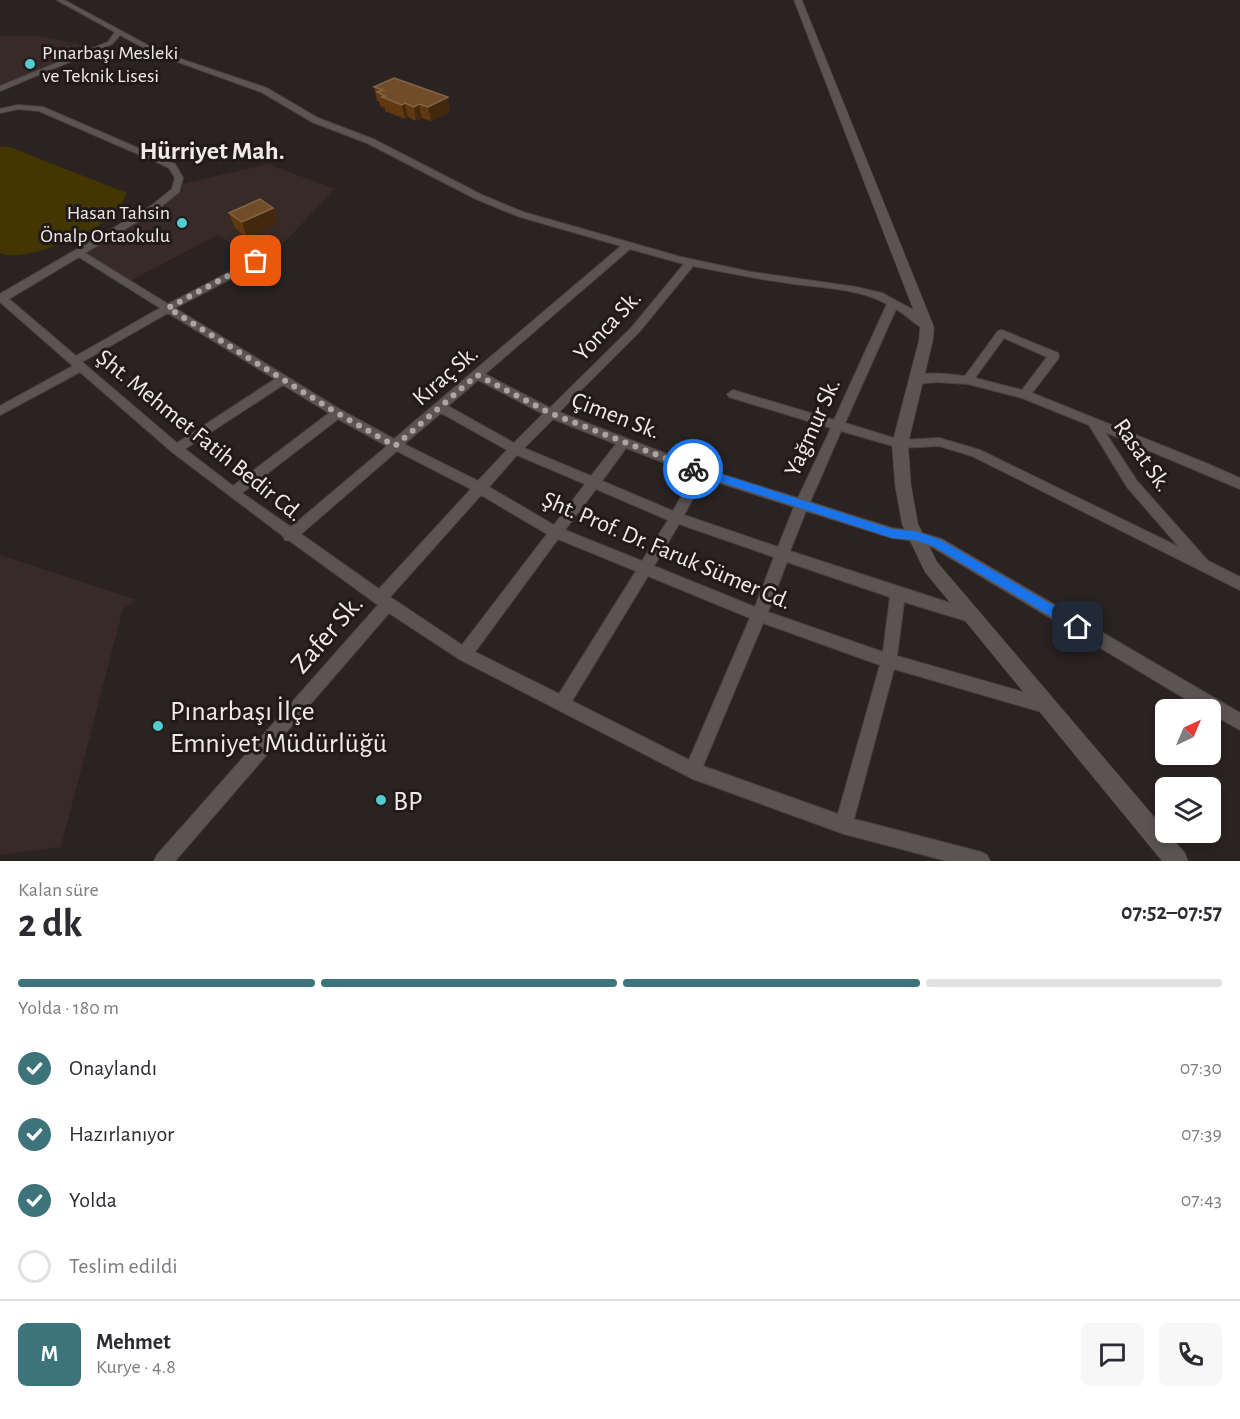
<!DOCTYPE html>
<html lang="tr">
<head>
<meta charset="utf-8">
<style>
	:root { --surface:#fff; --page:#f7f7f7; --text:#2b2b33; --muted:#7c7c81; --line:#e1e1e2; --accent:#3d737a }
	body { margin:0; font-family:"Alegreya Sans",sans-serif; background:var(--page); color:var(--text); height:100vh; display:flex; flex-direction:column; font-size:22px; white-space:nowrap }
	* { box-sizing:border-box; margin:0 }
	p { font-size:20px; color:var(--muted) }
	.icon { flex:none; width:33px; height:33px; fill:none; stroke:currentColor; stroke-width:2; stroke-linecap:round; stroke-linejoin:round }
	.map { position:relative; height:861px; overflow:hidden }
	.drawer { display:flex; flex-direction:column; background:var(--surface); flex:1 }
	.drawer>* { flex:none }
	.needle { width:39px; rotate:44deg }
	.controls { position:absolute; left:1155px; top:699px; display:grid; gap:12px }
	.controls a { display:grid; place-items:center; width:66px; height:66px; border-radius:9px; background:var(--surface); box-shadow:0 3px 9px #0003; font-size:30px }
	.pin { position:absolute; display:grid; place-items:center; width:51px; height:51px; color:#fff; margin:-26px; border-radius:12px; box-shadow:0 3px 9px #0006 }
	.courier { position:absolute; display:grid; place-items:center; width:60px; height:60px; margin:-30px; border:4px solid #1a73e8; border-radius:50%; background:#fff; color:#222; box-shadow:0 2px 8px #0007 }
	.overview em { font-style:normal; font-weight:700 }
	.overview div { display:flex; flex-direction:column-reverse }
	.overview { display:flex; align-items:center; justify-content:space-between; height:102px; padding:0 18px }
	h1 { font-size:39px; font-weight:700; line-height:45px }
	.bar { display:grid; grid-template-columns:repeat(4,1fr); gap:9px 6px; align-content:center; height:72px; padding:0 18px }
	.bar i { height:8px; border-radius:4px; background:var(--line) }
	.bar .active { background:var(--accent) }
	.bar p { grid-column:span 4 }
	.line { display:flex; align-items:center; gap:15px; padding:0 18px; border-top:2px solid var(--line) }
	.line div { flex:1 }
	.round { display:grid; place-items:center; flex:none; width:63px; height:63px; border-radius:9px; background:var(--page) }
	ol { padding:0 18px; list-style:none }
	li { display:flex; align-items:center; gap:18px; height:66px }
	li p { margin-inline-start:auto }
	li .icon { padding:6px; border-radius:50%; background:var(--accent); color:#fff; stroke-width:4 }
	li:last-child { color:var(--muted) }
	li i { width:33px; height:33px; border:3px solid var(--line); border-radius:50% }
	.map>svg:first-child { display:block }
</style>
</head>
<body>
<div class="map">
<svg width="1240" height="861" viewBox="0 0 1240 861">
	<rect width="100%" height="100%" fill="#2a2322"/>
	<path fill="#372a28" d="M0,36H37L99,48L0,89Z
		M268,164L335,189L275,252L256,262L218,235L128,282L79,253L154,208L178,185Z
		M0,555L137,600L123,609L61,847L0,855Z"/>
	<path fill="#433600" d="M7,146L127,193C123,203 117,211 108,219C90,234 22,264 0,253V147Z"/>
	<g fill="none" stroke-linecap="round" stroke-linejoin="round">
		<defs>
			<path id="minor" d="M57,0H64L160,52L267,88L318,118L373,139L482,195L523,212L681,257L751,272L856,287L882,293L915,311L932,327L927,330C916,326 907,315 896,309L845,423L900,440L939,438L980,450L1179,547L1127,487L1089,425L1022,398L968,384L936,382L917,384L911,380C923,369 950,375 965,376L998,331L1002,330L1058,353L1059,356L1058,359L1032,393L1208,464L1240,478V489L1105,432L1137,481L1208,561L1240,577V590L972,456L939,446L900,448L841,431L810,502L892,528L915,531L942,539L1240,713V730L1210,713V710H1204L932,547L915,541L892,538L806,511L790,551L978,612L980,617L978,622L973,623L904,602L897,656L1051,700L1053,705L1051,710L1045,713L894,669L854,819L981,852L987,855L990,861H947L844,834L693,779L459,659L389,613L175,861H154L157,855L378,605L290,541L285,540L283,536L172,452L80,372L0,415V406L73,366L0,302V294L151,206L172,189L175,178L169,168L161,164L39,111L18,109L0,113V109L18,105L43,107L175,164L183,178L179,192L157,210L85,253L168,304L272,250H278V254L175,308L341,410L394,439L621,246L517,216L476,199L367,143L312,122L261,92L156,54L120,35L112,44L0,91V86L108,42L115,32ZM630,249L684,264L632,327L550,408L485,374ZM79,257L160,308L76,356L9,299ZM693,266C725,272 756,279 788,283C821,288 858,288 887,304L834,420L733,390L727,394L729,397L831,428L798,498L705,469L559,412L640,331ZM168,313L275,379L177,443L82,362ZM1004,338L1047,357L1022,390L975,378ZM478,380L543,414L514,443L448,406ZM283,385L329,413L233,486L185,449ZM441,413L507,450L478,481L404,444ZM338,419L387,446L291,527L242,493ZM553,419L616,444L591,476L524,448ZM626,448L694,474L673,511L602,481ZM397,451L471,489L379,589L301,534ZM517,455L585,484L554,525L489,487ZM704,478L794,507L778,547L684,515ZM596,489L668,520L642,561L565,530ZM481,495L547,534L462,645L390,597ZM679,524L774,557L755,607L654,566ZM558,539L636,571L559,694L475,652ZM787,562L890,597L883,652L768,612ZM648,576L750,618L689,760L572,701ZM763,623L880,665L838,814L703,766Z"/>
			<path id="tertiary" d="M794,0H802L934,327L933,340L908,444L911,485L918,524L937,562L1185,853L1188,861H1162L925,572L902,524L895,485L892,444L919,340L920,327Z"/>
		</defs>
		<use href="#minor" stroke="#474241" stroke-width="2"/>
		<use href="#tertiary" stroke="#474241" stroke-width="1"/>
		<use href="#minor" fill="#5c5453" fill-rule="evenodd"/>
		<use href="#tertiary" fill="#5c5453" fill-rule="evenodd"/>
	</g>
	<path fill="#613910" d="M374,87L450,112L431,121L422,118L416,121L408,117L405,119L385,111V108L380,106L379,101H377Z
		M273,208L278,223L247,238L235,228L229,213Z"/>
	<path fill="#44280e" d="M448,97L450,112L431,121L428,107Z
		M405,103L408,117L405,119L402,105Z
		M419,104L422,118L416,121L414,107Z
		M273,208L278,223L247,238L242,222Z"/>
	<path fill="#704c28" stroke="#846546" stroke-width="1.5" d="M394,78L448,97L428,107L419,104L414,107L405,103L402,105L382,97L385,96L377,92L383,90L374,87Z
		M260,199L273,208L242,222L229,213Z"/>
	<path fill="#1a73e8" d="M693,465L892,529L915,531L941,540L1083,623L1084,627L1083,630H1074L933,546L915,540L892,538L690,472V466Z"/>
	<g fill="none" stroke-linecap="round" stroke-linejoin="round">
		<path stroke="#aba5a4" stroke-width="6" stroke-dasharray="0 10.8" d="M256,261L168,308L337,413L395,446L477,375L550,413L693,469"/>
	</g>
	<g fill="#52ccd0" stroke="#201a19" stroke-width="2">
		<circle cx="30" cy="64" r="6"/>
		<circle cx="182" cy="223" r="6"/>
		<circle cx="158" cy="726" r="6"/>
		<circle cx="381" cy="800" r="6"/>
	</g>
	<g text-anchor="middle" stroke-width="6" stroke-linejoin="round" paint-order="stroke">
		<g font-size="20" fill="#f0ebea" stroke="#201a19" text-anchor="start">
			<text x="42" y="59">Pınarbaşı Mesleki<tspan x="42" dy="23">ve Teknik Lisesi</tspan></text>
			<text x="170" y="219" text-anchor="end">Hasan Tahsin<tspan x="170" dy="23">Önalp Ortaokulu</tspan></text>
		</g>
		<g font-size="24" fill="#f0ebea" stroke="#201a19">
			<text transform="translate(607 325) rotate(-47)" y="8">Yonca Sk.</text>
			<text transform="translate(445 375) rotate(-41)" y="8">Kıraç Sk.</text>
			<text transform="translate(616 415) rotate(21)" y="8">Çimen Sk.</text>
			<text transform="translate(812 427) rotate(-66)" y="8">Yağmur Sk.</text>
			<text transform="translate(200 435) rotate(39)" y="8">Şht. Mehmet Fatih Bedir Cd.</text>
			<text transform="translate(1143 455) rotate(55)" y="8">Rasat Sk.</text>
			<text transform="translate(667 550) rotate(23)" y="8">Şht. Prof. Dr. Faruk Sümer Cd.</text>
		</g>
		<g font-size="26" font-weight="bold" fill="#f0ebea" stroke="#201a19">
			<text x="212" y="159">Hürriyet Mah.</text>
		</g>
		<g font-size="28" fill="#f0ebea" stroke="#201a19">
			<text transform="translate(326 633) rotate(-49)" y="10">Zafer Sk.</text>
		</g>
		<g font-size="28" fill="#f0ebea" stroke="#201a19" text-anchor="start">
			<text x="170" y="720">Pınarbaşı İlçe<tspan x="170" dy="32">Emniyet Müdürlüğü</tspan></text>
			<text x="393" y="810">BP</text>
		</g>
	</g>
</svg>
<div class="controls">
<a><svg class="needle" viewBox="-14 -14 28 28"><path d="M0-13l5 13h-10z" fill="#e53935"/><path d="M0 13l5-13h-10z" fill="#7c7c81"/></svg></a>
<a><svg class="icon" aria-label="layers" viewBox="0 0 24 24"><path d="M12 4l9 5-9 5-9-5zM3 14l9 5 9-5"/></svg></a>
</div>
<div class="pin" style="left:256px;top:261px;background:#ea580c"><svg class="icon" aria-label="bag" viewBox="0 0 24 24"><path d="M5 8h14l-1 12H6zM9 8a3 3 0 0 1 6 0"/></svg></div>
<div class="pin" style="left:1078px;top:627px;background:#1f2937"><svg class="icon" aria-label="home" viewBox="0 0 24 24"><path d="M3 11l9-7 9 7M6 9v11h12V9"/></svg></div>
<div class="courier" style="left:693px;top:469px"><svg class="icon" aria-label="bike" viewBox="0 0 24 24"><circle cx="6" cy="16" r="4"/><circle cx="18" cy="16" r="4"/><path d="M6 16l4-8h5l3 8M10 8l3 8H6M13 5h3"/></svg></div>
</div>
<section class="drawer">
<div class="overview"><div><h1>2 dk</h1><p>Kalan süre</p></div><em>07:52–07:57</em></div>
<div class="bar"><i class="active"></i><i class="active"></i><i class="active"></i><i></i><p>Yolda · 180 m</p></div>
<ol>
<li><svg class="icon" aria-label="check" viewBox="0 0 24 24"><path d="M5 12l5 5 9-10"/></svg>Onaylandı<p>07:30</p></li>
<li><svg class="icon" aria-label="check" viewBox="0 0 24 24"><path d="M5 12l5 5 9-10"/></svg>Hazırlanıyor<p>07:39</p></li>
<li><svg class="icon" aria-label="check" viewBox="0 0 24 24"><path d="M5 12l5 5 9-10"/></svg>Yolda<p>07:43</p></li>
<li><i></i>Teslim edildi</li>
</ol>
<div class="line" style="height:108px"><b class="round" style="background:var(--accent);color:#fff">M</b><div><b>Mehmet</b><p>Kurye · 4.8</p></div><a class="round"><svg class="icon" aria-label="chat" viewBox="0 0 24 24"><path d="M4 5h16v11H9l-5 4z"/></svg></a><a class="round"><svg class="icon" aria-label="phone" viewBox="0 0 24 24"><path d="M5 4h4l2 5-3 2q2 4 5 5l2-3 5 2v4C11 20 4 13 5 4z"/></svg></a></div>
</section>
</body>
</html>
